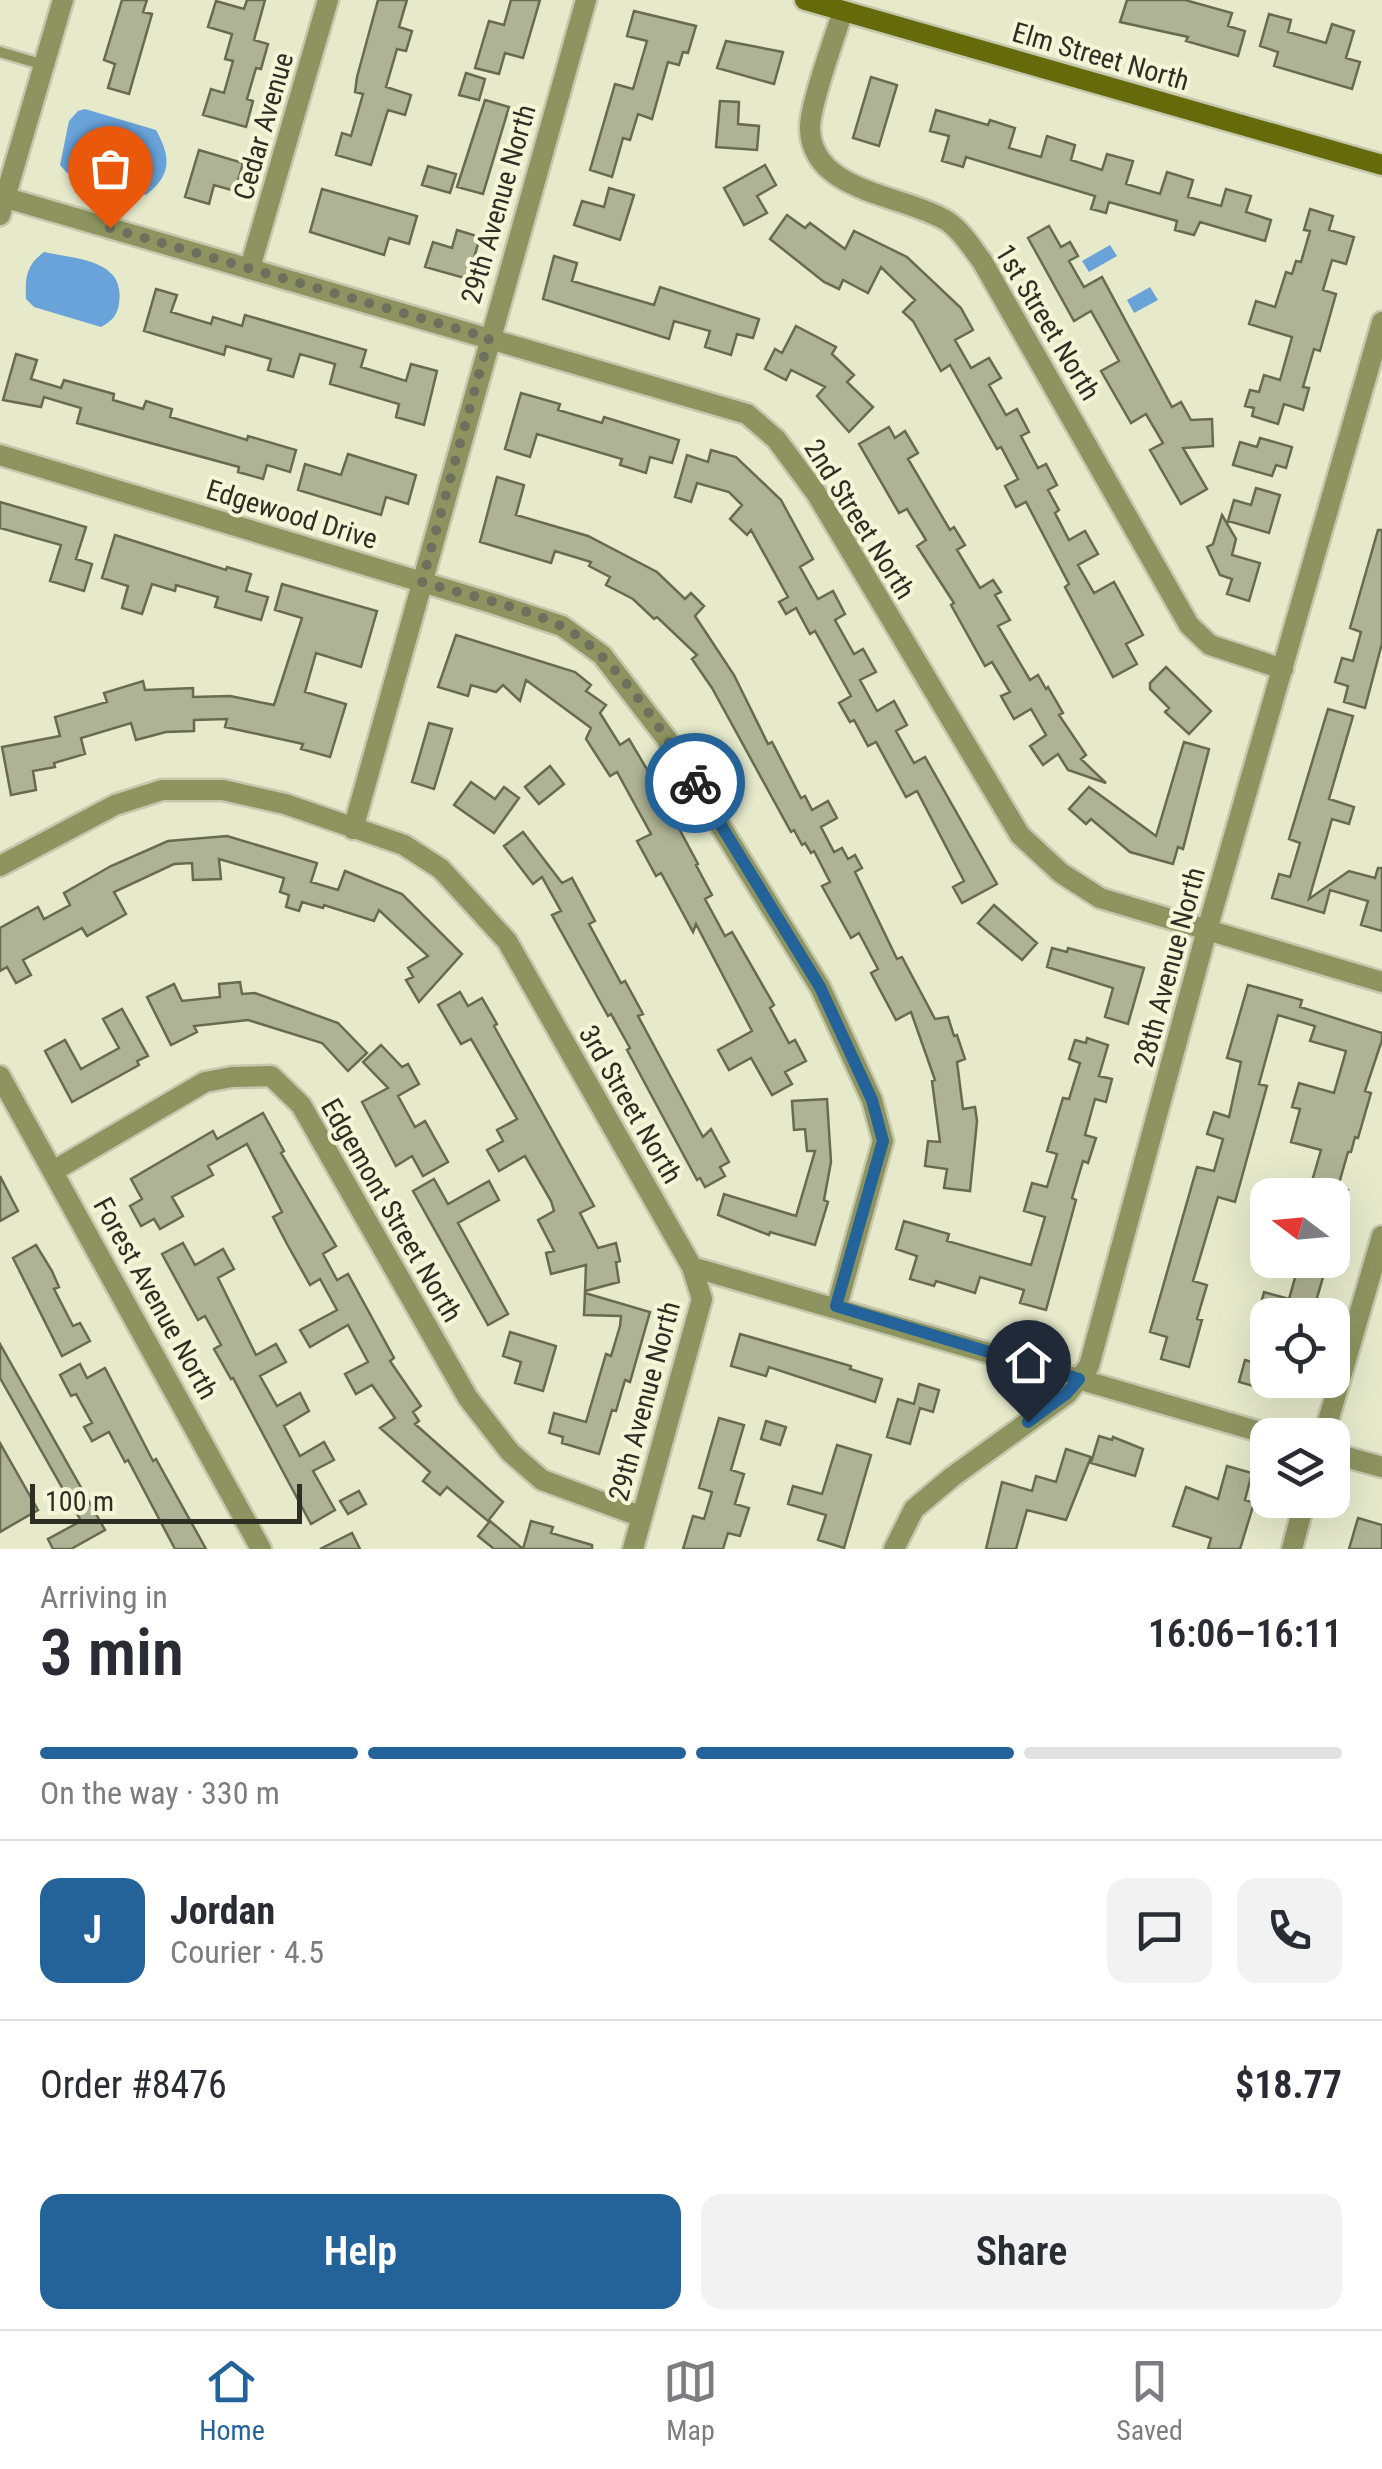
<!DOCTYPE html>
<html lang="en">
<head>
<meta charset="utf-8">
<style>
	:root { --surface:#fff; --page:#f2f2f3; --text:#2b2b33; --muted:#7c7c81; --line:#e1e1e2; --accent:#24639a }
	body { margin:0; font-family:"Roboto Condensed",sans-serif; background:var(--page); color:var(--text); height:100vh; display:flex; flex-direction:column; font-size:38px; white-space:nowrap }
	* { box-sizing:border-box; margin:0 }
	p { font-size:32px; color:var(--muted) }
	.icon { flex:none; width:55px; height:55px; fill:none; stroke:currentColor; stroke-width:2; stroke-linecap:round; stroke-linejoin:round }
	.map { position:relative; height:1549px; overflow:hidden }
	.sheet { display:flex; flex-direction:column; background:var(--surface); flex:1 }
	.sheet>* { flex:none }
	.needle { width:65px; rotate:286deg }
	.buttons { position:absolute; left:1250px; top:1178px; display:grid; gap:20px }
	.buttons a { display:grid; place-items:center; width:100px; height:100px; border-radius:20px; background:var(--surface); box-shadow:0 10px 40px #0002; font-size:50px }
	.scale { position:absolute; left:30px; bottom:25px; width:272px; box-sizing:border-box; padding-left:10px; border:5px solid #2e2f24; border-top:0; font-size:28px; line-height:35px; white-space:nowrap; color:#2e2f24; -webkit-text-stroke:8px #f3f7d8; paint-order:stroke }
	.pin { position:absolute; display:grid; place-items:center; width:85px; height:85px; color:#fff; margin:-102px -42px; border-radius:50% 50% 50% 0; rotate:-45deg; box-shadow:0 0 10px #0007 }
	.pin .icon { rotate:45deg }
	.courier { position:absolute; display:grid; place-items:center; width:100px; height:100px; margin:-50px; border:8px solid #24639a; border-radius:50%; background:#fff; color:#222; box-shadow:0 2px 12px #0007 }
	.summary em { font-style:normal; font-weight:600 }
	.summary div { display:flex; flex-direction:column-reverse }
	.summary { display:flex; align-items:center; justify-content:space-between; height:170px; padding:0 40px }
	h1 { font-size:65px; font-weight:600; line-height:75px }
	.bar { display:grid; grid-template-columns:repeat(4,1fr); gap:15px 10px; align-content:center; height:120px; padding:0 40px }
	.bar i { height:12px; border-radius:8px; background:var(--line) }
	.bar .active { background:var(--accent) }
	.bar p { grid-column:span 4 }
	.line { display:flex; align-items:center; gap:25px; padding:0 40px; border-top:2px solid var(--line) }
	.line div { flex:1 }
	.round { display:grid; place-items:center; flex:none; width:105px; height:105px; border-radius:20px; background:var(--page) }
	.action { display:flex; gap:20px; margin-top:auto; padding:20px 40px }
	.action a { flex:1; height:115px; border-radius:20px; background:var(--accent); color:#fff; font-size:40px; font-weight:600; line-height:115px; text-align:center }
	.action a+a { background:var(--page); color:var(--text) }
	.menu { display:flex; justify-content:space-around; align-items:center; height:140px; border-top:2px solid var(--line); background:var(--surface); font-size:28px; color:var(--muted) }
	.menu a { display:grid; justify-items:center; gap:5px }
	.menu .active { color:var(--accent) }
	.map>svg:first-child { display:block }
</style>
</head>
<body>
<div class="map">
<svg width="1382" height="1549" viewBox="0 0 1382 1549">
	<rect width="100%" height="100%" fill="#e6eacb"/>
	<path fill="#69a3da" d="M85,109L156,130C171,157 172,175 146,195L67,173L60,165L69,121L78,111Z
		M1110,245L1117,256L1089,272L1082,261Z
		M44,252C75,259 126,259 119,303C118,315 111,322 101,327L34,307L26,299C25,278 26,265 44,252Z
		M1150,287L1158,300L1134,313L1127,300Z"/>
	<path fill="#afb395" stroke="#676b4f" stroke-width="2.5" d="M122,0H147L143,12L152,14L129,94L108,88L115,64L104,60Z
		M247,0H265L254,40L268,44L261,69L256,68L247,99L253,101L246,127L203,115L211,89L224,93L233,61L225,59L232,34L208,27L216,1L244,9Z
		M378,0H407L399,27L412,31L406,51L397,49L386,87L411,95L405,115L388,110L371,165L336,155L342,133L351,136L363,94L355,92L357,77Z
		M511,0H540L523,58L505,53L499,74L475,68L489,21L504,25Z
		M1127,0H1185L1232,13L1228,26L1245,31L1238,56L1186,41L1188,37L1120,22Z
		M634,11L696,26L688,53L683,52L679,65L668,62L652,119L638,114L630,140L623,138L612,177L590,170L615,84L633,89L647,41L627,36Z
		M1269,14L1291,20L1288,32L1326,43L1332,24L1354,31L1346,58L1360,62L1352,89L1274,66L1278,52L1260,46Z
		M726,41L783,52L774,84L717,68Z
		M466,73L485,79L479,100L459,95Z
		M871,77L897,85L879,146L853,138Z
		M485,100L509,107L483,194L457,187Z
		M720,101L739,102L738,124L759,126L757,150L716,147Z
		M936,110L988,125L990,120L1015,128L1009,148L1041,157L1047,136L1075,145L1071,160L1102,170L1107,154L1133,161L1126,184L1160,194L1167,172L1193,180L1188,197L1221,206L1226,189L1251,196L1246,212L1271,220L1265,241L1200,222L1194,235L1175,230L1177,221L1109,202L1106,213L1091,209L1095,196L966,157L963,167L942,161L949,136L930,131Z
		M199,150L243,163L235,191L214,185L209,204L185,197Z
		M765,165L776,185L757,196L767,213L744,225L724,188Z
		M428,166L456,174L450,193L422,185Z
		M609,188L634,195L620,240L574,225L582,201L604,207Z
		M322,189L417,216L409,244L389,238L384,255L310,232Z
		M1310,209L1333,216L1329,230L1354,237L1346,264L1332,260L1323,290L1336,294L1320,351L1314,349L1303,387L1309,388L1303,410L1284,404L1278,424L1252,416L1254,408L1245,406L1250,390L1259,392L1264,375L1280,380L1292,337L1249,324L1256,301L1275,307L1286,272L1292,274L1296,261L1301,262L1310,231L1304,230Z
		M787,215L805,228L810,223L845,249L854,231L907,257L961,308L973,330L955,340L971,368L989,358L1001,378L989,385L1006,415L1017,409L1029,432L1021,436L1038,468L1046,464L1057,485L1048,490L1059,510L1055,513L1069,540L1085,531L1098,554L1078,565L1094,593L1114,582L1143,635L1126,644L1137,664L1113,677L1065,587L1069,584L1026,502L1016,507L1005,486L1018,479L1001,447L997,449L950,365L941,371L913,321L903,312L915,300L881,267L868,293L843,280L839,289L824,282L770,239Z
		M1049,226L1061,247L1070,242L1078,256L1069,261L1084,287L1102,277L1172,407L1181,402L1191,420L1212,419L1213,446L1183,448L1207,489L1181,504L1150,450L1163,443L1146,414L1131,423L1101,371L1119,361L1091,311L1074,321L1028,238Z
		M457,230L480,237L468,279L425,267L433,242L452,248Z
		M554,256L577,263L572,281L654,305L660,287L759,319L753,338L737,334L731,355L705,347L710,331L674,321L669,339L543,299Z
		M156,289L177,295L171,312L211,324L213,317L242,326L245,315L366,350L361,367L406,381L411,364L437,371L424,425L396,417L399,404L330,384L335,364L300,354L293,377L268,370L271,359L226,346L224,355L144,331Z
		M796,326L836,347L832,354L854,375L847,382L873,407L849,432L817,396L825,387L791,370L786,380L765,369L775,349L782,353Z
		M16,354L37,360L31,379L61,388L64,380L114,394L113,400L143,409L146,401L172,409L170,417L247,440L248,436L296,450L290,472L267,465L263,479L238,472L239,467L77,423L81,408L44,397L41,407L3,400Z
		M521,393L560,404L558,410L602,423L604,417L679,440L672,463L650,457L646,473L620,465L622,459L537,434L530,457L505,449Z
		M889,427L895,438L905,431L918,453L908,459L950,530L954,527L965,545L957,550L980,588L993,580L1001,592L995,595L1010,620L998,626L1030,680L1038,675L1046,689L1048,687L1063,713L1059,715L1086,755L1081,759L1106,783L1068,770L1058,754L1043,765L1030,746L1046,735L1031,709L1014,719L1001,696L1010,692L992,662L985,666L951,605L954,603L917,546L926,540L907,509L899,513L859,444Z
		M1260,438L1292,447L1286,468L1276,465L1272,476L1233,465L1240,442L1257,447Z
		M711,450L736,457L781,500L813,559L800,567L818,599L833,591L845,614L835,620L854,654L863,649L876,672L860,680L877,711L894,701L907,725L896,731L914,763L925,757L997,884L962,903L953,887L964,881L917,791L906,797L876,742L868,746L854,720L850,722L839,703L851,696L815,631L810,634L796,608L786,614L779,602L788,597L751,530L747,535L730,519L742,505L729,492L697,483L691,502L675,497L687,455L708,462Z
		M348,454L416,475L408,504L386,497L381,515L298,490L305,464L341,475Z
		M497,477L524,485L516,515L588,536L657,572L685,599L691,593L704,606L695,616L734,675L768,744L772,742L801,798L805,796L812,810L828,801L837,818L821,827L834,852L842,848L848,859L855,855L862,868L855,872L897,959L902,957L935,1019L948,1017L954,1036L957,1035L965,1059L957,1062L963,1109L975,1107L977,1121L970,1191L944,1188L947,1169L925,1166L928,1141L940,1142L932,1081L935,1080L911,1012L896,1020L871,973L878,969L859,933L851,938L822,886L830,882L814,851L811,853L805,843L802,845L794,830L791,832L712,688L692,659L697,655L657,617L654,619L633,599L606,585L610,577L589,566L591,562L555,551L551,563L480,542Z
		M1256,488L1280,495L1269,533L1228,521L1234,500L1251,505Z
		M0,502L86,527L76,559L92,564L84,591L50,581L61,545L0,528Z
		M1222,515L1236,539L1232,555L1260,563L1249,601L1227,594L1232,579L1220,575L1207,547L1213,544Z
		M1378,530H1382V643L1365,708L1344,702L1348,686L1335,682L1342,658L1353,661L1361,632L1350,628Z
		M115,535L226,570L227,567L251,574L246,591L268,597L261,620L215,607L218,597L176,585L175,591L152,584L142,614L122,608L128,586L102,578Z
		M282,584L377,611L361,667L316,653L305,692L346,704L330,757L301,749L303,744L225,727L227,719L194,720V731L166,732L136,740L131,723L81,738L85,754L54,763L55,767L33,771L36,790L11,795L2,747L60,736L55,717L107,702L104,693L143,681L145,690L193,688V697L230,696L274,705L302,618L275,610Z
		M456,635L575,672L591,685L586,691L606,705L600,713L620,745L629,739L658,788L652,792L671,825L676,823L698,864L696,865L712,895L705,899L725,936L732,932L774,1005L770,1008L789,1043L795,1040L806,1061L785,1072L792,1084L772,1095L751,1058L729,1070L718,1050L752,1031L696,924L693,932L661,873L656,876L637,841L651,834L617,772L610,776L586,739L591,728L526,680L520,701L503,685L496,692L471,685L468,696L438,687Z
		M1166,667L1211,711L1189,734L1165,712L1169,708L1150,689V683Z
		M1328,709L1353,716L1329,799L1354,807L1349,824L1332,819L1309,899L1349,871L1375,878L1378,868H1382V931L1361,925L1368,901L1330,890L1324,913L1272,898L1279,874L1290,877L1300,843L1289,839Z
		M429,723L452,729L434,789L412,782Z
		M1184,742L1209,749L1183,849L1178,847L1173,864L1130,852L1091,819L1086,824L1069,809L1089,787L1156,836Z
		M550,766L564,784L539,804L525,787Z
		M471,782L495,799L504,787L519,798L494,833L454,805Z
		M523,832L562,883L572,878L595,921L589,924L621,983L625,981L643,1014L638,1016L703,1137L711,1129L729,1162L720,1167L725,1176L705,1187L700,1178L697,1180L627,1050L630,1048L611,1014L608,1016L552,915L561,911L542,877L533,884L504,846Z
		M227,836L317,863L311,882L338,890L345,871L402,894L462,954L419,1002L406,980L413,977L408,968L428,956L379,910L374,921L324,905L323,908L302,902L299,911L286,907L289,895L280,892L284,878L219,859L221,879L193,880L192,863L174,864L114,892L126,914L87,936L82,928L23,960L31,975L16,983L7,967L0,971V928L38,907L44,919L70,905L64,893L111,866L168,841Z
		M994,905L1037,943L1022,960L978,923Z
		M1052,948L1067,952L1068,948L1144,968L1128,1024L1105,1017L1113,988L1047,967Z
		M240,982L242,994L255,993L338,1023L367,1053L348,1071L322,1043L248,1020L194,1026L197,1032L171,1045L147,997L174,984L182,1001L220,997L219,984Z
		M1248,985L1302,1000L1300,1007L1382,1033V1040L1365,1091L1371,1093L1358,1138L1355,1137L1351,1152H1348L1338,1187L1348,1190L1337,1230H1332V1195H1308L1321,1150L1291,1142L1300,1109L1292,1107L1299,1083L1334,1093L1346,1051L1310,1041L1315,1026L1278,1015L1259,1084L1267,1086L1235,1202L1218,1197L1193,1281L1207,1285L1197,1319L1202,1320L1189,1367L1161,1359L1167,1337L1150,1332L1197,1167L1214,1171L1223,1139L1207,1134L1214,1112L1229,1117L1241,1062L1227,1058Z
		M460,992L468,1006L482,998L497,1024L494,1026L594,1206L580,1213L598,1248L616,1243L620,1261L616,1262L619,1282L585,1291L586,1265L551,1274L546,1253L554,1251L538,1220L554,1211L551,1201L525,1156L499,1171L487,1150L503,1141L497,1130L517,1119L471,1039L461,1044L438,1005Z
		M122,1009L148,1056L137,1061L139,1065L72,1102L45,1051L65,1040L81,1069L119,1048L103,1019Z
		M1087,1038L1108,1045L1099,1076L1112,1079L1106,1102L1095,1099L1085,1135L1096,1138L1088,1163L1083,1161L1072,1198L1076,1200L1046,1310L1020,1303L1024,1290L980,1277L975,1293L936,1281L934,1286L910,1279L917,1256L896,1249L904,1221L949,1234L947,1241L1031,1265L1045,1217L1024,1211L1032,1183L1047,1187L1057,1154L1047,1151L1063,1098L1069,1099L1080,1063L1069,1059L1075,1040L1086,1043Z
		M381,1045L402,1067L408,1064L419,1084L398,1096L415,1127L425,1121L448,1162L423,1176L412,1156L396,1166L362,1102L388,1088L363,1062Z
		M827,1099L831,1162L824,1200L828,1202L815,1245L770,1232L769,1235L718,1215L724,1194L796,1216L815,1151H807L805,1129L794,1130L792,1101Z
		M263,1113L284,1151L281,1153L336,1246L323,1254L337,1280L348,1274L394,1358L390,1361L421,1406L413,1412L419,1421L415,1424L503,1502L488,1521L447,1487L440,1495L423,1481L430,1472L380,1428L395,1418L372,1385L356,1394L345,1374L368,1362L348,1325L310,1347L300,1330L337,1310L320,1279L310,1285L287,1244L273,1217L282,1212L247,1144L208,1166L213,1175L172,1197L183,1216L160,1229L154,1219L141,1226L130,1206L142,1199L131,1179L213,1131L217,1139Z
		M0,1176L18,1211L0,1221Z
		M434,1179L448,1204L489,1181L499,1200L458,1223L508,1314L488,1325L413,1191Z
		M183,1243L195,1265L223,1249L234,1269L218,1278L256,1355L276,1344L286,1362L260,1376L277,1406L300,1393L309,1411L284,1426L300,1456L324,1442L334,1460L313,1471L335,1510L311,1524L233,1378L231,1379L214,1349L221,1345L205,1316L198,1320L162,1254Z
		M36,1245L52,1271L59,1287L54,1289L73,1326L80,1323L90,1341L62,1356L13,1258Z
		M1300,1260L1326,1267L1312,1315H1288L1260,1307L1264,1292L1289,1299Z
		M585,1293L650,1312L630,1382L625,1380L616,1411L612,1410L599,1454L562,1443L563,1437L549,1433L554,1413L586,1422L606,1354L611,1356L620,1326L621,1316L584,1315Z
		M510,1332L556,1346L543,1391L515,1383L521,1362L503,1356Z
		M740,1334L851,1366L850,1369L882,1379L875,1402L769,1367L766,1376L731,1366Z
		M0,1344L105,1530L71,1549H53L48,1539L81,1521L0,1378Z
		M1245,1360L1268,1367V1380H1293L1288,1396L1239,1382Z
		M80,1364L87,1378L105,1368L153,1461L156,1459L206,1549H175L128,1460L125,1462L109,1432L92,1441L84,1427L92,1423L76,1394L71,1396L60,1375Z
		M919,1384L939,1390L933,1412L920,1408L910,1444L887,1437L898,1399L914,1404Z
		M719,1418L744,1425L731,1470L744,1474L735,1504L749,1508L740,1536L728,1533L723,1549H683L693,1516L704,1519L712,1492L699,1488Z
		M766,1421L786,1427L780,1445L761,1439Z
		M1099,1436L1112,1440L1113,1437L1143,1449L1135,1476L1091,1463Z
		M0,1443L38,1510L0,1532Z
		M837,1445L871,1455L844,1548L818,1540L826,1515L788,1504L793,1486L822,1494Z
		M1066,1449L1091,1457L1066,1520L1027,1510L1016,1549H986L1002,1482L1032,1491L1036,1476L1056,1482Z
		M1227,1466L1252,1473L1245,1500L1254,1503L1240,1549H1208L1211,1538L1173,1526L1186,1487L1218,1499Z
		M359,1491L366,1504L348,1514L340,1501Z
		M1358,1518L1382,1525V1549H1349Z
		M490,1521L523,1549L531,1521L553,1527L551,1533L592,1545V1549H494L478,1536Z
		M352,1533L360,1549H320Z"/>
	<g fill="none" stroke-linecap="round" stroke-linejoin="round">
		<defs>
			<path id="lane" d="M0,52L44,65"/>
			<path id="street" d="M843,11C835,36 809,107 810,129C812,193 903,194 947,221C961,230 972,248 982,261L1189,625L1210,645L1283,669
				M0,196L747,414L776,439L816,493L1020,835L1061,873L1100,898L1382,982
				M0,215L63,0
				M250,268L328,0
				M0,455L495,604L562,626L602,655L666,738L820,987L872,1100L883,1141L837,1306
				M353,829L586,0
				M0,866L115,805L162,790H223L285,804L404,845L441,869L507,941L692,1267L1271,1435
				M0,1076L261,1549
				M55,1170L205,1082L232,1077L271,1076L301,1105L468,1398L510,1452L542,1480L642,1517
				M1324,1435L1382,1236
				M1332,1453L1382,1467
				M633,1549L702,1299L692,1267
				M894,1549L914,1509L952,1477L1067,1394L1089,1366L1207,930L1382,322
				M1292,1549L1305,1500"/>
			<path id="secondary" d="M805,0L1382,165"/>
		</defs>
		<use href="#lane" stroke="#c5c8ad" stroke-width="15"/>
		<use href="#street" stroke="#c5c8ad" stroke-width="25"/>
		<use href="#secondary" stroke="#c5c8ad" stroke-width="25"/>
		<use href="#lane" stroke="#8e9460" stroke-width="10"/>
		<use href="#street" stroke="#8e9460" stroke-width="20"/>
		<use href="#secondary" stroke="#656b0a" stroke-width="20"/>
	</g>
	<g fill="none" stroke-linecap="round" stroke-linejoin="round">
		<path stroke="#6e705e" stroke-width="10" stroke-dasharray="0 18" d="M110,228L489,338L422,582C466,595 520,606 561,626C614,652 664,734 695,783"/>
		<path stroke="#24639a" stroke-width="12" d="M695,783L820,987L872,1100L883,1141L836,1306L1079,1379L1066,1394L1028,1422"/>
	</g>
	<g text-anchor="middle" stroke-width="8" stroke-linejoin="round" paint-order="stroke">
		<g font-size="28" fill="#2e2f24" stroke="#f3f7d8">
			<text transform="translate(1101 56) rotate(16)" y="10">Elm Street North</text>
			<text transform="translate(263 126) rotate(-74)" y="10">Cedar Avenue</text>
			<text transform="translate(498 204) rotate(-74)" y="10">29th Avenue North</text>
			<text transform="translate(1048 322) rotate(59)" y="10">1st Street North</text>
			<text transform="translate(292 514) rotate(17)" y="10">Edgewood Drive</text>
			<text transform="translate(860 519) rotate(58)" y="10">2nd Street North</text>
			<text transform="translate(1169 967) rotate(-75)" y="10">28th Avenue North</text>
			<text transform="translate(631 1104) rotate(60)" y="10">3rd Street North</text>
			<text transform="translate(392 1210) rotate(60)" y="10">Edgemont Street North</text>
			<text transform="translate(156 1298) rotate(61)" y="10">Forest Avenue North</text>
			<text transform="translate(644 1401) rotate(-75)" y="10">29th Avenue North</text>
		</g>
	</g>
</svg>
<div class="buttons">
<a><svg class="needle" viewBox="-14 -14 28 28"><path d="M0-13l5 13h-10z" fill="#e53935"/><path d="M0 13l5-13h-10z" fill="#7c7c81"/></svg></a>
<a><svg class="icon" aria-label="locate" viewBox="0 0 24 24"><circle cx="12" cy="12" r="6"/><path d="M12 2v4M12 18v4M2 12h4M18 12h4"/></svg></a>
<a><svg class="icon" aria-label="layers" viewBox="0 0 24 24"><path d="M12 4l9 5-9 5-9-5zM3 14l9 5 9-5"/></svg></a>
</div>
<div class="scale">100 m</div>
<div class="pin" style="left:110px;top:228px;background:#ea580c"><svg class="icon" aria-label="bag" viewBox="0 0 24 24"><path d="M5 8h14l-1 12H6zM9 8a3 3 0 0 1 6 0"/></svg></div>
<div class="pin" style="left:1028px;top:1422px;background:#1f2937"><svg class="icon" aria-label="home" viewBox="0 0 24 24"><path d="M3 11l9-7 9 7M6 9v11h12V9"/></svg></div>
<div class="courier" style="left:695px;top:783px"><svg class="icon" aria-label="bike" viewBox="0 0 24 24"><circle cx="6" cy="16" r="4"/><circle cx="18" cy="16" r="4"/><path d="M6 16l4-8h5l3 8M10 8l3 8H6M13 5h3"/></svg></div>
</div>
<section class="sheet">
<div class="summary"><div><h1>3 min</h1><p>Arriving in</p></div><em>16:06–16:11</em></div>
<div class="bar"><i class="active"></i><i class="active"></i><i class="active"></i><i></i><p>On the way · 330 m</p></div>
<div class="line" style="height:180px"><b class="round" style="background:var(--accent);color:#fff">J</b><div><b>Jordan</b><p>Courier · 4.5</p></div><a class="round"><svg class="icon" aria-label="chat" viewBox="0 0 24 24"><path d="M4 5h16v11H9l-5 4z"/></svg></a><a class="round"><svg class="icon" aria-label="phone" viewBox="0 0 24 24"><path d="M5 4h4l2 5-3 2q2 4 5 5l2-3 5 2v4C11 20 4 13 5 4z"/></svg></a></div>
<div class="line" style="height:130px"><div>Order #8476</div><b>$18.77</b></div>
<div class="action"><a>Help</a><a>Share</a></div>
</section>
<nav class="menu">
<a class="active"><svg class="icon" aria-label="home" viewBox="0 0 24 24"><path d="M3 11l9-7 9 7M6 9v11h12V9"/></svg>Home</a>
<a><svg class="icon" aria-label="map" viewBox="0 0 24 24"><path d="M3 6l6-2 6 2 6-2v14l-6 2-6-2-6 2zM9 4v14M15 6v14"/></svg>Map</a>
<a><svg class="icon" aria-label="saved" viewBox="0 0 24 24"><path d="M7 4h10v16l-5-4-5 4z"/></svg>Saved</a>
</nav>
</body>
</html>
